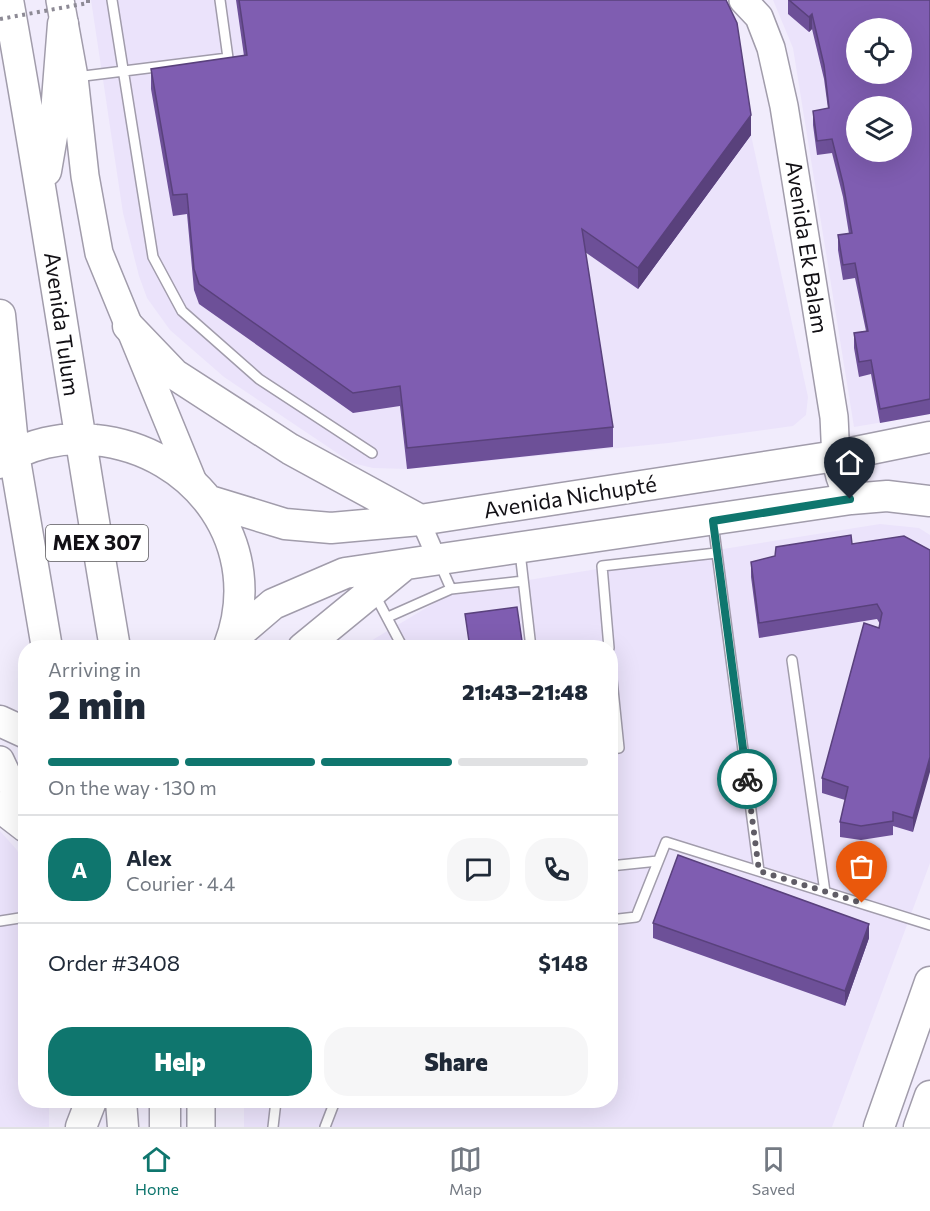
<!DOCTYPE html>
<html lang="en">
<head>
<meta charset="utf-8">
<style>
	:root { --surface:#fff; --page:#f6f6f7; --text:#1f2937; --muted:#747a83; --line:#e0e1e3; --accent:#0f766e }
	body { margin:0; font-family:Commissioner,sans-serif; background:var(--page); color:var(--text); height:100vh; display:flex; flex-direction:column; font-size:22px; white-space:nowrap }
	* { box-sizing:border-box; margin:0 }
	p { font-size:20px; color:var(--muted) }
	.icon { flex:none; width:33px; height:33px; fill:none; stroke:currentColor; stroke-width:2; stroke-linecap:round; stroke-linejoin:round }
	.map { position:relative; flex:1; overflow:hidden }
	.details { position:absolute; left:18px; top:640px; width:600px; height:468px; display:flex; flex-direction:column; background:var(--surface); border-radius:24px; box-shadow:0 6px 24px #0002 }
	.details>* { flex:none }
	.tools { position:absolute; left:846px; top:18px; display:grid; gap:12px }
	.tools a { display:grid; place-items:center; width:66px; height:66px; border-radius:50%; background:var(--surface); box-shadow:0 6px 24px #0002; font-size:30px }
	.pin { position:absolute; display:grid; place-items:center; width:51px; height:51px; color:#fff; margin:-62px -26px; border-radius:50% 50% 50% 0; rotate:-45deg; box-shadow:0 0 6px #0007 }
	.pin .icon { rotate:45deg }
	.courier { position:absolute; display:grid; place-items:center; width:60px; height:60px; margin:-30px; border:4px solid #0f766e; border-radius:50%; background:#fff; color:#222; box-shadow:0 2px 8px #0007 }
	.headline em { font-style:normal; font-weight:800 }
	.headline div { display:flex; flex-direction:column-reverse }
	.headline { display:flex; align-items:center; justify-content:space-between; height:102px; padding:0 30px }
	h1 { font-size:39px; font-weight:800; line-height:45px }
	.bar { display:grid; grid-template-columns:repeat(4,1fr); gap:9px 6px; align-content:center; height:72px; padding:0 30px }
	.bar i { height:8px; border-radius:4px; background:var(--line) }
	.bar .current { background:var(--accent) }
	.bar p { grid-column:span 4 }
	.line { display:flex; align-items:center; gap:15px; padding:0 30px; border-top:2px solid var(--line) }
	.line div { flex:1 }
	.round { display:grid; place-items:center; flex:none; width:63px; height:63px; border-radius:24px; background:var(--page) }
	.primary-button { display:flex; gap:12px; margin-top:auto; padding:12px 30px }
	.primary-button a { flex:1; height:69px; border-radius:24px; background:var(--accent); color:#fff; font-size:24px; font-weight:800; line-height:69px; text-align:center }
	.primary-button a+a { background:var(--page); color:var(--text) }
	.dock { display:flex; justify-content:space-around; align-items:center; height:84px; border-top:2px solid var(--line); background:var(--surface); font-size:16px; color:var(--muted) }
	.dock a { display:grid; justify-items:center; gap:3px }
	.dock .current { color:var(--accent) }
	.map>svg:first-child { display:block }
</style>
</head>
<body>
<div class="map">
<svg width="930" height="1127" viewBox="0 0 930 1127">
	<rect width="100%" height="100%" fill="#f1ecfc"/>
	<path fill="#ebe3fb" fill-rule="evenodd" d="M91,0H699L737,43L751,135L808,397L806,415L793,426L668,443L407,469L373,468L352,463L224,377L170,330L147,298L139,276L123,213Z
		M773,0H930V414L854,427L793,48ZM856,28H902V74H856ZM856,106H902V152H856Z
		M880,524L919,528L930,535V863L832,1127H244V1101H610V648H364L374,639L453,592Z
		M0,831L17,850L25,867L26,1101H49V1127H0Z"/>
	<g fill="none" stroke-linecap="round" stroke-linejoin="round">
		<defs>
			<path id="lane" d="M112,0L153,257L182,311L259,379L372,453
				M76,77L228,58L220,0
				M713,523L759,871
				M520,552L531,648
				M440,564L451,589
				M375,595L403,648
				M388,617L451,589L523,581
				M609,648L602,566L716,553
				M610,660L619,748L610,749
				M792,660L825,892
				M610,866L658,861
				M610,920L636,917L666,842L930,925
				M0,921L26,917
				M273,1127L276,1101
				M325,1127L335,1101"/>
			<path id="street" d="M420,520L437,559"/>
			<path id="secondary" d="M60,0L74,77L85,176L99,253L193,482
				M743,0L759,17L771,48L784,106L834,417C836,446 833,475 851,499
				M0,760L26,815
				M201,1127V1101"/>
			<path id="primary" d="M8,0C47,215 78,432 115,648
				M46,171L56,113L63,24
				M0,315L14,454L47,648
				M128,326L174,374L290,449L420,520
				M0,463C27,444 63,436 95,440C197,450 267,547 229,646
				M210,501L285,524L331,528L420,520L836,456L930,437
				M232,639L273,604L345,573L851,499L887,496L930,501
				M303,648L403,566
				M0,721L26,733
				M0,807L26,827
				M121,1101L123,1127
				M81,1127L91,1101
				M165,1127V1101
				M879,1127L930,982
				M919,1127L930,1096"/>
		</defs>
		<use href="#lane" stroke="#a19cab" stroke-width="12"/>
		<use href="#street" stroke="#a19cab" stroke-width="21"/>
		<use href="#secondary" stroke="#a19cab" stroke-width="30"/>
		<use href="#primary" stroke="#a19cab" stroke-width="33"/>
		<path stroke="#8d8a95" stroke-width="4" stroke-dasharray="3 4.5" stroke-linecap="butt" d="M88,0V3"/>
		<use href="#lane" stroke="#fff" stroke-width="9"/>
		<use href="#street" stroke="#fff" stroke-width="18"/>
		<use href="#secondary" stroke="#fff" stroke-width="27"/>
		<use href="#primary" stroke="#fff" stroke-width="30"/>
		<path stroke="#8d8a95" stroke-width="4" stroke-dasharray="3 4.5" stroke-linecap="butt" d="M0,19L88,3"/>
	</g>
	<path fill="#6d5098" d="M236,0H726L751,135L638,289L585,252L613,427V447L407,469L400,406L353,413L199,304L194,290L187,214L173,216L151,89V69L244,56Z
		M788,0H930V414L880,423L871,374L859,377L854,348V333L866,331L855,278L843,280L838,250V235L849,234L843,197L832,153L817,155L813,125V111L828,109L824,79L812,29L809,32L788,14Z
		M852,544L930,550L913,832L893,826V835L861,840L840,837V822L845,800L822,793V778L880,624L877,619L759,638L751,577V562Z
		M653,923L869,938L845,1006L653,938Z"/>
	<path fill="#59417c" d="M812,14V29L809,32V17Z
		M751,115V135L638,289V268Z
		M930,757V772L913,832V818Z
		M869,924V938L845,1006V991Z"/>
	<path fill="#7f5db1" stroke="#59417c" stroke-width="1.5" fill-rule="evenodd" d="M239,0H726L737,23L751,115L638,268L582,229L613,427L407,448L400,386L353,393L199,284L194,269L187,194L173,195L151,69L247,55Z
		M789,0H930V399L880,409L871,360L859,362L854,333L868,331L855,263L843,265L838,235L852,233L843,183L832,139L817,141L813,111L829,108L824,65L812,14L809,17ZM856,28H902V74H856ZM856,106H902V152H856Z
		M851,535L852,544L904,536L930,550V757L913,818L893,812V821L861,826L840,822L848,787L822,778L864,623L879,628L882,613L877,604L759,623L751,562L775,556L776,547Z
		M517,607L523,648H470L465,614Z
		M678,855L869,924L845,991L653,923Z"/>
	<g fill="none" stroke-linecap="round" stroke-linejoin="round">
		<path stroke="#605d66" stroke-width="6" stroke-dasharray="0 10.8" d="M747,779L759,871L862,903"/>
		<path stroke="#0f766e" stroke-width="8" d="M747,779L713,521L850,499"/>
	</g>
	<g text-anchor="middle" stroke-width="6" stroke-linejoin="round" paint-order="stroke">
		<rect fill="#fff" stroke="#59585b" stroke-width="1.5" x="46" y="525" width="102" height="36" rx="4.5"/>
		<g font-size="21" font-weight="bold" fill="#121015">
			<text x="97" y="550">MEX 307</text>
		</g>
		<g font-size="22" fill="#121015" stroke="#fff">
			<text transform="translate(807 247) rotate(81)" y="8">Avenida Ek Balam</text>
			<text transform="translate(62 324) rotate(82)" y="8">Avenida Tulum</text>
			<text transform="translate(570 497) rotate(-9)" y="8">Avenida Nichupté</text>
		</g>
	</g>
</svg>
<div class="tools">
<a><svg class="icon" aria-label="locate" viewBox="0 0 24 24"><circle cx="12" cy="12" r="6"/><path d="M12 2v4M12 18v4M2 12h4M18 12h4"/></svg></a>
<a><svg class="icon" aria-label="layers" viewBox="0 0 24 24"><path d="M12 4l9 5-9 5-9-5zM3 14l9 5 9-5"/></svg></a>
</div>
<div class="pin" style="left:862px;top:903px;background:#ea580c"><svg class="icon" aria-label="bag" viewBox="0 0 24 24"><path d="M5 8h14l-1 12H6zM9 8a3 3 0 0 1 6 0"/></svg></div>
<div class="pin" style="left:850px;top:499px;background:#1f2937"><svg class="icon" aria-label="home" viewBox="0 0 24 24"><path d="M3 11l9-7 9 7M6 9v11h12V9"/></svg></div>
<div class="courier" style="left:747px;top:779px"><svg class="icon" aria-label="bike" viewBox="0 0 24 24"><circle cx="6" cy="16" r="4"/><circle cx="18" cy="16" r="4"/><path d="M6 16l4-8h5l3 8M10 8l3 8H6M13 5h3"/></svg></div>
<section class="details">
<div class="headline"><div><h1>2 min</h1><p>Arriving in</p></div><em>21:43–21:48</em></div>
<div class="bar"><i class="current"></i><i class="current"></i><i class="current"></i><i></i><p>On the way · 130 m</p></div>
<div class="line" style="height:108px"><b class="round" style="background:var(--accent);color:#fff">A</b><div><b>Alex</b><p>Courier · 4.4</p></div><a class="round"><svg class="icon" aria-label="chat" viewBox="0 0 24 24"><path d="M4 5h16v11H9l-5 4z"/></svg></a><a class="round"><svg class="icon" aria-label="phone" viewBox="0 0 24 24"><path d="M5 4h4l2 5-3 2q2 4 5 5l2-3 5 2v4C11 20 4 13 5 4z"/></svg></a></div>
<div class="line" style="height:78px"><div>Order #3408</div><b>$148</b></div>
<div class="primary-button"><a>Help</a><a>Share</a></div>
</section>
</div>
<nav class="dock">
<a class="current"><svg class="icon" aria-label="home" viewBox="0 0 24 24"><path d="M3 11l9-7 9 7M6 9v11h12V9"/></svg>Home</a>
<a><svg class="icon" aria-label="map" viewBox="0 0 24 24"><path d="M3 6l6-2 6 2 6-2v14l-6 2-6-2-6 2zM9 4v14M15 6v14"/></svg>Map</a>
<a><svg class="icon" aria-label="saved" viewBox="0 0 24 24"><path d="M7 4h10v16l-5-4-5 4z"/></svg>Saved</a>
</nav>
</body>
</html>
